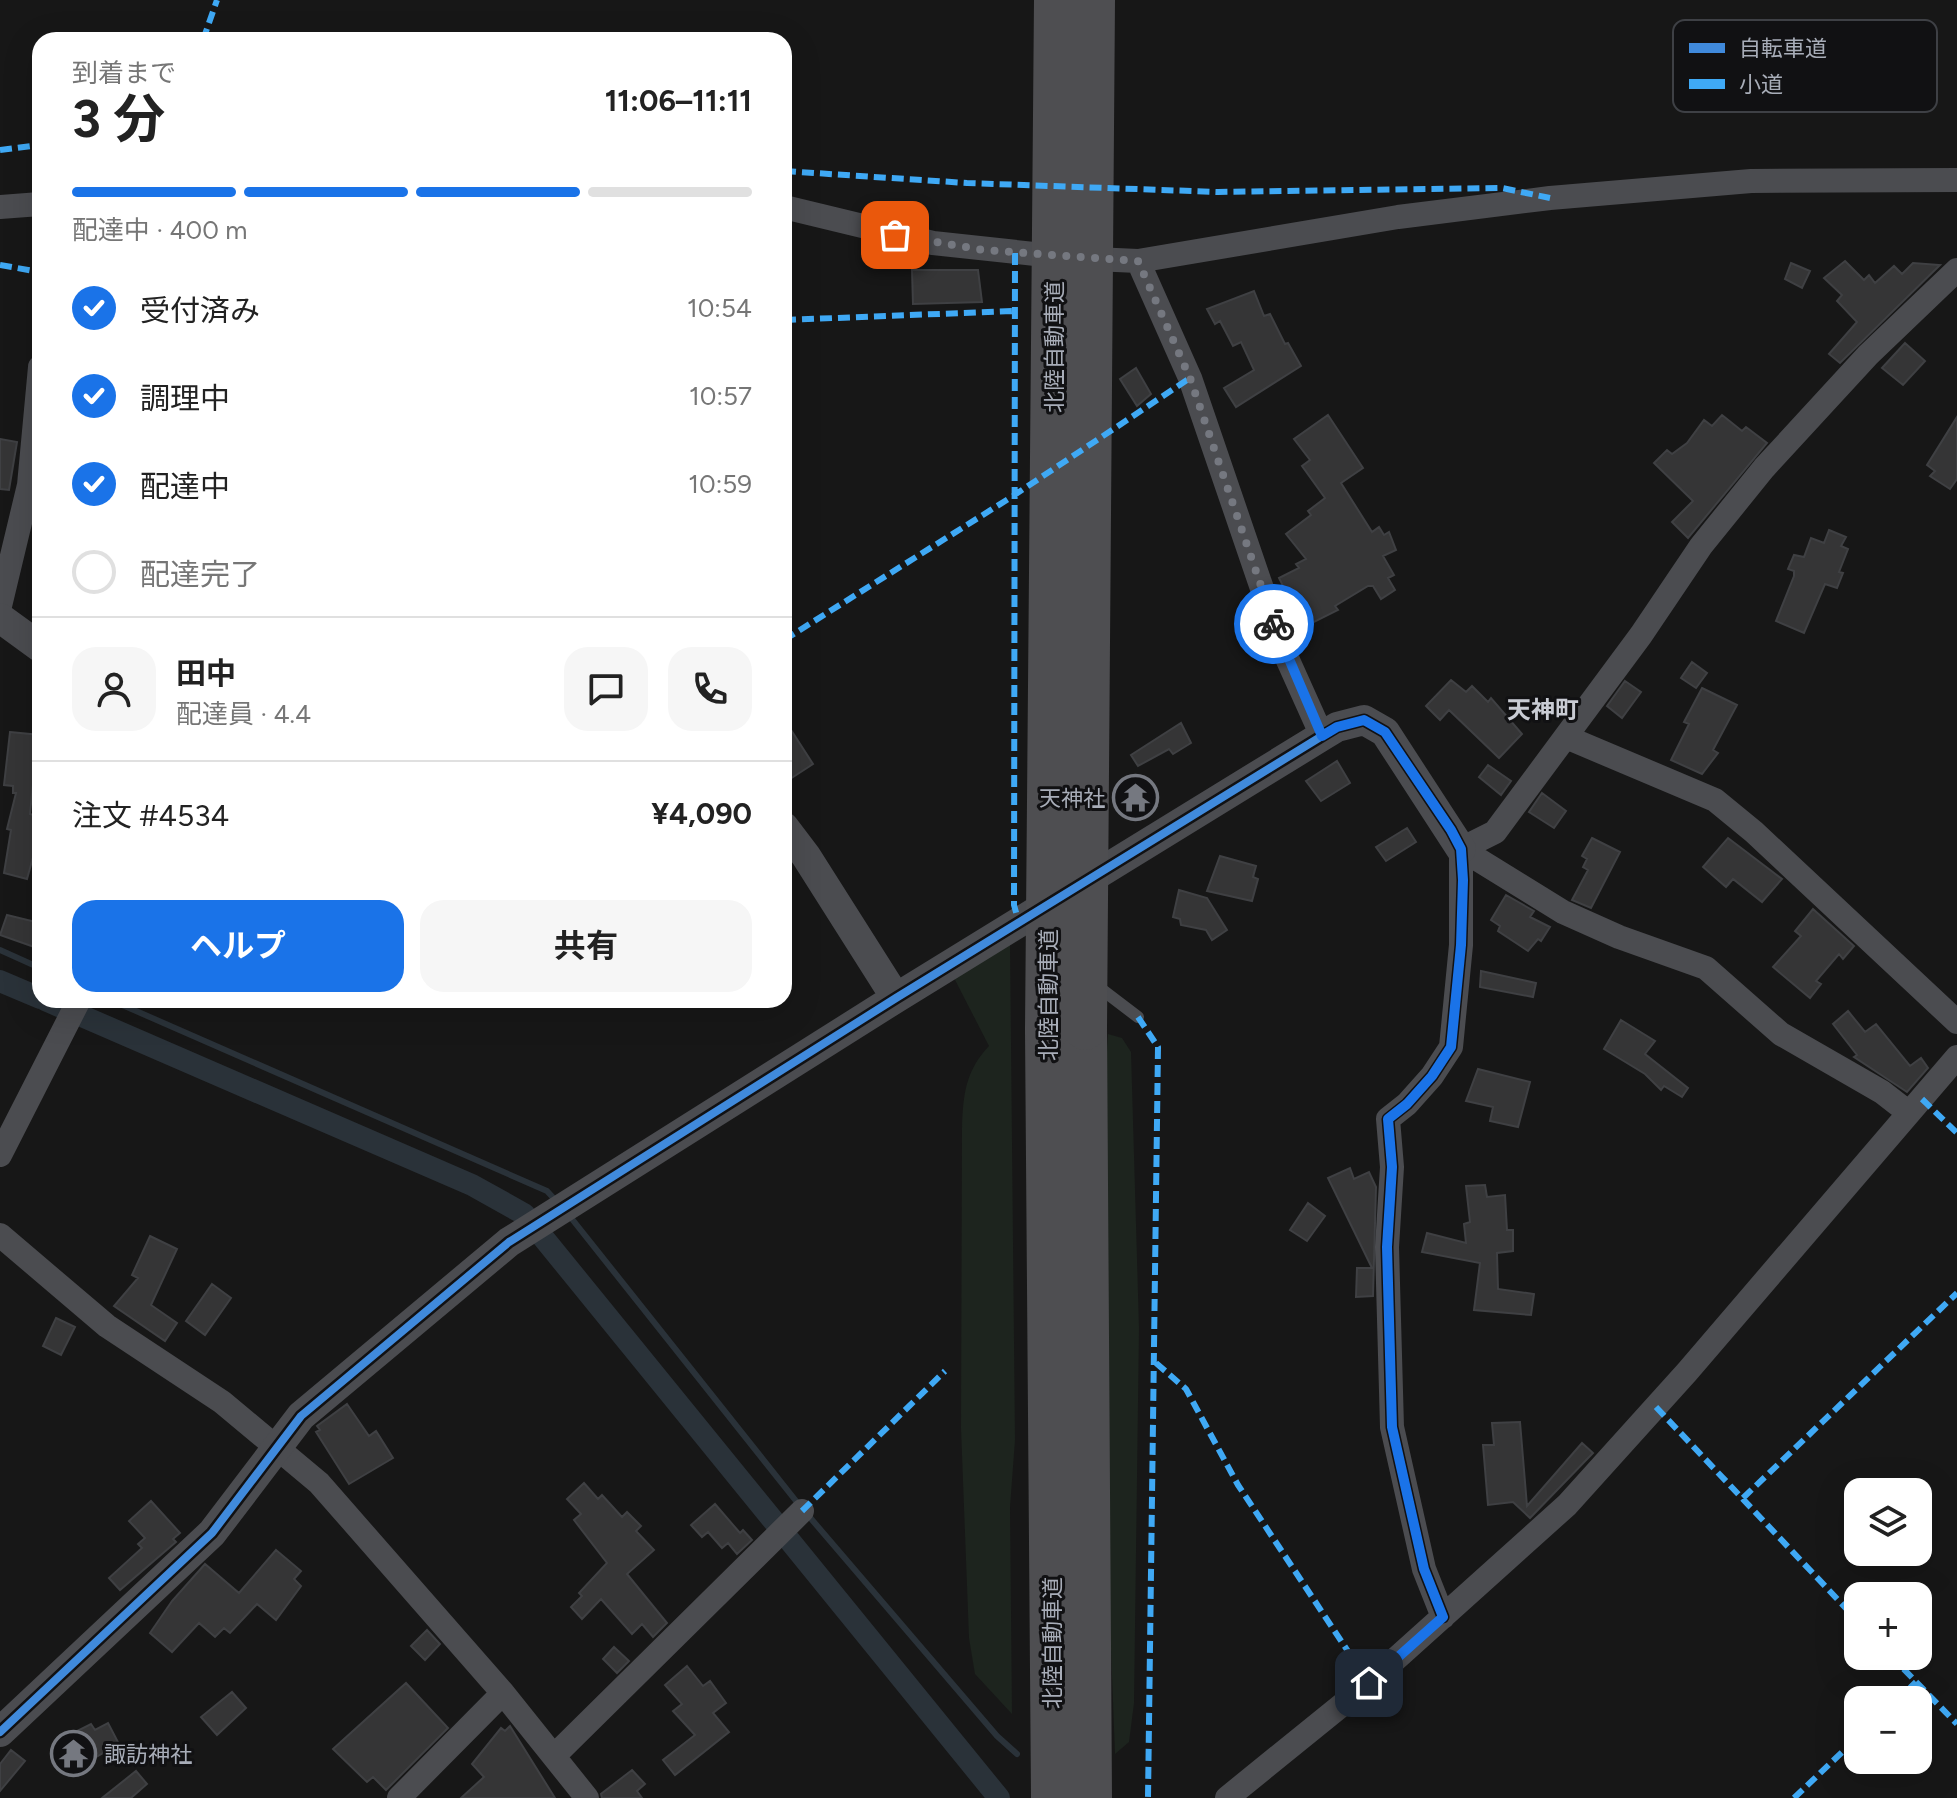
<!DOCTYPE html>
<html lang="ja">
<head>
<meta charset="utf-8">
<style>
	:root { --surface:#fff; --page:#f6f6f6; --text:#222; --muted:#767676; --line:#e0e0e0; --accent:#1a73e8 }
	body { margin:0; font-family:Figtree,"Noto Sans JP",sans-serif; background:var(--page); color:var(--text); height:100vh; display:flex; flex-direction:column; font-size:30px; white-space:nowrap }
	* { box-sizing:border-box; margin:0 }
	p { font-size:26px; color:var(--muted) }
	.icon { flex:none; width:44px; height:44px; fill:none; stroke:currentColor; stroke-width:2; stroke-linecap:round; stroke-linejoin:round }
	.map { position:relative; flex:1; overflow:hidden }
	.sheet { position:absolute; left:32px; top:32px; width:760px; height:976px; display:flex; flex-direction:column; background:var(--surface); border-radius:24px; box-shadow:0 8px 32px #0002 }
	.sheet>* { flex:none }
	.controls { position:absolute; left:1844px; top:1478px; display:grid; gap:16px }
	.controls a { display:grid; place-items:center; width:88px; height:88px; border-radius:16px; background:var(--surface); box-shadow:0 8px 32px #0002; font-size:40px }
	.pin { position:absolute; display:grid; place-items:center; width:68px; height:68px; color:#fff; margin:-34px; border-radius:16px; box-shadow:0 4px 12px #0006 }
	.courier { position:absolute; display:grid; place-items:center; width:80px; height:80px; margin:-40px; border:6px solid #1a73e8; border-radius:50%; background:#fff; color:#222; box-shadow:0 2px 10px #0007 }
	.overview em { font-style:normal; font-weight:700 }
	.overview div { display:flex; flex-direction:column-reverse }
	.overview { display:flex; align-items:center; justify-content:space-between; height:136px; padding:0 40px }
	h1 { font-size:52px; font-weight:700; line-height:60px }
	.bar { display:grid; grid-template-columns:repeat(4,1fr); gap:12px 8px; align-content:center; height:96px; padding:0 40px }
	.bar i { height:10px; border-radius:6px; background:var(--line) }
	.bar .active { background:var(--accent) }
	.bar p { grid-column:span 4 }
	.line { display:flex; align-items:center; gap:20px; padding:0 40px; border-top:2px solid var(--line) }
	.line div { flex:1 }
	.round { display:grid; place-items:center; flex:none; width:84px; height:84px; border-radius:24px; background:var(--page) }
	ol { padding:0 40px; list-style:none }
	li { display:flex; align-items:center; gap:24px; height:88px }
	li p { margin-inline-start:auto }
	li .icon { padding:8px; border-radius:50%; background:var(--accent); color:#fff; stroke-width:4 }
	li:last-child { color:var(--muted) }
	li i { width:44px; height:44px; border:4px solid var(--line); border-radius:50% }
	.button { display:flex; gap:16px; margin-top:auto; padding:16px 40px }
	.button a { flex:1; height:92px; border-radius:24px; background:var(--accent); color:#fff; font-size:32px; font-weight:700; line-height:92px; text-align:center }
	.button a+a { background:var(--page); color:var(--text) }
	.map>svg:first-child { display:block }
</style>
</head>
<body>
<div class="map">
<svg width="1957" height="1798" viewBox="0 0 1957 1798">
	<rect width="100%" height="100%" fill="#171717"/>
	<path fill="#1d241e" d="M1010,943L1015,1440L1010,1507L1012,1714L975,1674L969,1638L961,1428L962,1129C963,1096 965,1071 989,1046L953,976Z
		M1108,1034L1122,1038L1131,1052L1139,1328L1134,1703L1129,1742L1115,1754L1101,1385L1099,1189Z"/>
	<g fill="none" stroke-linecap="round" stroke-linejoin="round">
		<path stroke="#2a3239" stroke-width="6" d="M0,950L40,968
			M111,1000L547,1191L558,1203
			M568,1214L800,1506
			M807,1514L997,1736L1017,1754"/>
		<path stroke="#2a3239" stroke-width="22" d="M0,981L40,998
			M45,1000L472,1185L524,1214L999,1798"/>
	</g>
	<path fill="#353536" stroke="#3f4043" stroke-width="2" d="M1845,261L1864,280L1869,275L1875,283L1894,266L1902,274L1913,263L1940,265L1840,363L1829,354L1857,322L1837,301L1842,295L1824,278Z
		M1791,263L1810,271L1802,288L1785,279Z
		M912,270H978L982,302L913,304Z
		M1254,291L1264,316L1270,314L1285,344L1288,343L1301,366L1236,407L1224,388L1254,370L1241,342L1233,346L1220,321L1215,324L1207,309Z
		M1905,343L1925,361L1903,385L1882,368Z
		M1136,368L1151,394L1137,406L1120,379Z
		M1328,415L1363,468L1341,483L1372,532L1379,527L1384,535L1389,532L1396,550L1383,556L1394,575L1388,578L1395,590L1381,599L1373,586H1368L1335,606L1338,610L1304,627L1279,578L1299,568L1296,564L1306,559L1286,534L1311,515L1308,511L1325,498L1302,466L1310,460L1294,439Z
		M1722,415L1742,431L1746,427L1767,443L1688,538L1672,522L1693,501L1654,463L1667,450L1672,454L1687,443L1704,420L1712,426Z
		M1957,417V479L1950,489L1930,476L1935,471L1927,465Z
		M0,439L17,442L9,490L0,489Z
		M1829,530L1846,537L1841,546L1848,549L1839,572L1843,573L1837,588L1825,584L1804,633L1776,621L1794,576V571L1788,569L1794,555L1804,557L1811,538L1824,543Z
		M1692,662L1707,673L1696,688L1681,678Z
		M1451,680L1466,692L1472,686L1488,702L1491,698L1522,734L1499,758L1449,710L1440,720L1426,706Z
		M1625,681L1641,692L1622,718L1607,706Z
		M1702,688L1737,705L1713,750L1718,753L1702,774L1671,760L1689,724L1684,722Z
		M784,719L813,764L784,783Z
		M1181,723L1191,743L1173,754L1169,749L1138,766L1131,755Z
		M10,732L40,735V764H35L30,814L40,817V832L27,879L4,873L11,830L7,829L16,793H13V786L4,785Z
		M1337,761L1350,783L1321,801L1306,781Z
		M1488,765L1511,781L1501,795L1479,777Z
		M1142,779L1157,806L1138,818L1134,811L1126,814L1119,799L1124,796L1122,790Z
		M1542,793L1566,811L1554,828L1529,812Z
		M1407,828L1416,842L1386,861L1376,847Z
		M1592,838L1620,852L1591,908L1572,900L1588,870L1583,867L1587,859L1582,856Z
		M1728,838L1782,879L1762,902L1733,879L1726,887L1703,867Z
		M1220,856L1256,866L1253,877L1258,879L1252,901L1207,891Z
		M1179,890L1207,898L1227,930L1212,940L1206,930L1181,925L1180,919L1173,917Z
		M1506,895L1534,911L1530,917L1550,927L1541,941L1538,939L1528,951L1498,931L1500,926L1491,920Z
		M1813,909L1854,946L1843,959L1839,954L1816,981L1821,984L1810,998L1773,967L1801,936L1795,931Z
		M7,915L40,923V949L0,935Z
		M1481,971L1536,983L1533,997L1480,987Z
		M1848,1011L1865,1032L1876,1024L1910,1066L1921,1058L1928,1068L1907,1092L1854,1057L1857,1055L1833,1024Z
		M1621,1020L1655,1041L1645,1054L1688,1088L1682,1097L1664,1086L1661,1090L1645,1074L1604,1049Z
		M1478,1069L1530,1082L1518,1127L1490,1121L1493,1107L1466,1101Z
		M1350,1168L1354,1179L1369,1172L1376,1187L1373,1296L1356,1297L1357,1268H1372L1328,1178Z
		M1485,1185L1487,1197L1505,1195L1507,1230H1513V1251L1497,1253L1498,1289L1534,1294L1531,1315L1474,1310L1480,1263L1422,1252L1427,1233L1466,1243L1464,1224L1470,1222L1466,1186Z
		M1308,1203L1325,1216L1307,1241L1290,1230Z
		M150,1236L177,1249L151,1305L177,1323L165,1341L114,1306L138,1278L132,1275Z
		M212,1284L231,1298L205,1335L186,1321Z
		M56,1318L75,1327L61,1355L43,1346Z
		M347,1404L369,1436L376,1431L393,1458L349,1484L316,1432L320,1430L317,1426Z
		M1520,1422L1527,1506L1582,1443L1593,1453L1530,1518L1513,1502L1488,1505L1483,1445H1494L1492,1423Z
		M584,1483L598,1499L602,1495L622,1517L627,1512L641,1526L636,1531L654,1550L627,1574L667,1623L653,1637L642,1624L632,1634L601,1599L582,1619L571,1607L582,1596L579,1593L607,1563L574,1520L581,1514L567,1499Z
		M151,1501L180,1533L173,1539L176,1542L120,1590L109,1578L142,1548L138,1544L145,1538L129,1521Z
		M715,1504L740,1533L743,1530L752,1540L737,1554L728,1543L722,1548L708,1532L702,1537L691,1525Z
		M276,1550L301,1571L294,1579L301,1586L276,1620L257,1604L230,1633L224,1628L215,1637L199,1623L172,1652L150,1633L172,1601L205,1564L239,1593Z
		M427,1630L440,1644L425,1660L411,1646Z
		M614,1647L629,1661L617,1673L603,1659Z
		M687,1666L703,1686L710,1681L726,1703L713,1713L729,1732L675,1775L663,1760L695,1735L673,1711L682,1704L665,1685Z
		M406,1683L448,1728L386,1790L373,1777L367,1782L333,1749Z
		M232,1692L246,1708L217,1735L201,1717Z
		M108,1723L119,1744L80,1766L77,1763L74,1767L61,1755L65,1750L62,1747L75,1732L91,1724L95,1730Z
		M510,1726L555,1798H461L484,1777L472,1764L501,1728L505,1731Z
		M11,1750L25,1761L0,1791V1764Z
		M632,1770L645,1784L637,1791L642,1798H602L601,1794Z
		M136,1771L147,1784L131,1798H102Z"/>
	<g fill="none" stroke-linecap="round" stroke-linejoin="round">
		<path stroke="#4b4c50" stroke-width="12" d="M1096,985L1138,1017"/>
		<path stroke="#4b4c50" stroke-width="24" d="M0,207L40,204
			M784,207L933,243L1072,258L1138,261L1398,217L1550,198L1751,181L1957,180
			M1138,261L1190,378L1282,647L1322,736
			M0,606L29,485L40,367
			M1566,737L1715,800L1754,832L1957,1022
			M1461,849L1495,832L1641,635L1701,546L1764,468L1868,355L1957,270
			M1461,849L1563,912L1619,937L1706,968L1781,1034L1882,1092L1909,1113
			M0,1155L79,1000
			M0,1235L107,1326L222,1402L319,1483L503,1693L587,1798
			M1443,1617L1424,1569L1392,1427L1387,1247L1392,1167L1388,1119L1407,1104L1432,1076L1451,1047L1461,945V849
			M554,1756L802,1511
			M399,1798L503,1693
			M1227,1798L1369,1683L1567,1505L1687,1372L1957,1057"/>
		<path stroke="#4b4c50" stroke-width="30" d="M0,618L40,647
			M784,827L806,856L896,998
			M0,1732L212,1533L301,1416L509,1242L896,998L1322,736L1337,727L1364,720L1385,732L1461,849"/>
		<path stroke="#4e4e51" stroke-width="44" d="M1085,1028L1090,1798
			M1047,1030L1053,1798"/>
		<path stroke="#4e4e51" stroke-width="44" d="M1085,1028L1093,0
			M1047,1030L1056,0"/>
		<path stroke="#3fa9f5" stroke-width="6" stroke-dasharray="12 6" stroke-linecap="butt" d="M203,40L217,0
			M0,150L40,145
			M784,171L967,183L1218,192L1502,188L1550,198
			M1015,253L1014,905L1019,923
			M0,265L40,272
			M784,320L1014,311
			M784,640L1013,496L1190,378
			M1138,1017L1158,1047L1148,1798
			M1922,1099L1957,1133
			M1156,1363L1186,1389L1238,1485L1369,1683
			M1656,1407L1858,1621
			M1743,1498L1957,1293
			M802,1511L945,1371
			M1891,1656L1957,1724
			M1897,1700L1916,1682
			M1794,1798L1858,1737"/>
		<defs>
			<path id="cycleway" d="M0,1732L212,1533L301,1416L509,1242L896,998L1322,736L1337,727L1364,720L1385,732L1451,830L1461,849L1463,880L1461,945L1451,1047L1432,1076L1407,1104L1388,1119L1392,1167L1387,1247L1392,1427L1424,1569L1443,1617"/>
		</defs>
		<use href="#cycleway" stroke="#111113" stroke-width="13"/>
		<use href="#cycleway" stroke="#408adc" stroke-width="8"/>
	</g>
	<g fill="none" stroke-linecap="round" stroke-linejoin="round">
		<path stroke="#757880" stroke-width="8" stroke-dasharray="0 14.4" d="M895,235L983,250L1138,261L1190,378L1274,624"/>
		<path stroke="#1a73e8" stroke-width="10" d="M1274,624L1322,736L1337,727L1364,720L1385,732L1451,830L1461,849L1463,880L1461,945L1451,1047L1432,1076L1407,1104L1388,1119L1392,1167L1387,1247L1392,1427L1424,1569L1443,1617L1369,1683"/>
	</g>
	<defs>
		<symbol id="temple-ring" viewBox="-11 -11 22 22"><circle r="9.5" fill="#111113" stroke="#757880" stroke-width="1.5"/><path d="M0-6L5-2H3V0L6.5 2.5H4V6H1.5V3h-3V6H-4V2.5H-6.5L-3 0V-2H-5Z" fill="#757880"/></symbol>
	</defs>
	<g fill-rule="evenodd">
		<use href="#temple-ring" x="1110" y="772" width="51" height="51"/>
		<use href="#temple-ring" x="48" y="1728" width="51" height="51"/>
	</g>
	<g text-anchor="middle" stroke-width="6" stroke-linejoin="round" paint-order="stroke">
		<g font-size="22" fill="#a8adb8" stroke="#111113">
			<text transform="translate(1054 347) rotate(-90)" y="8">北陸自動車道</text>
			<text transform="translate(1048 995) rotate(-90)" y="8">北陸自動車道</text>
			<text transform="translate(1052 1643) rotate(-90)" y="8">北陸自動車道</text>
		</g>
		<g font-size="22" fill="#a8adb8" stroke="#111113" text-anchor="end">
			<text x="1105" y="806">天神社</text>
			<text x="104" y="1762" text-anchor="start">諏訪神社</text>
		</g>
		<g font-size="24" font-weight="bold" fill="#c9ccd4" stroke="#111113">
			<text x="1543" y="718">天神町</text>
		</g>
	</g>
	<rect x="1673" y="20" width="264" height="92" rx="12" fill="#111113" stroke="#3e4045" stroke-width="2"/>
	<rect x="1689" y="43" width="36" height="10" fill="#408adc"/>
	<rect x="1689" y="79" width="36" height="10" fill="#3fa9f5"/>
	<g font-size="22" fill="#a8adb8">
		<text x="1739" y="56">自転車道</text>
		<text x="1739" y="92">小道</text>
	</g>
</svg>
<div class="controls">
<a><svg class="icon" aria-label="layers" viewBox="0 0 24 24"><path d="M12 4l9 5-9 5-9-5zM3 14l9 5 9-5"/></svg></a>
<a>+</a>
<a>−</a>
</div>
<div class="pin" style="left:895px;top:235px;background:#ea580c"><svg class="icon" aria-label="bag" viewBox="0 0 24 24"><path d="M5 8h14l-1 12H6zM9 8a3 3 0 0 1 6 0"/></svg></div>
<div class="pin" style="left:1369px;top:1683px;background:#1f2937"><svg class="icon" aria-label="home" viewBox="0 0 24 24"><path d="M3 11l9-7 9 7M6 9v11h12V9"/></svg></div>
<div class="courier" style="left:1274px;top:624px"><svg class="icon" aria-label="bike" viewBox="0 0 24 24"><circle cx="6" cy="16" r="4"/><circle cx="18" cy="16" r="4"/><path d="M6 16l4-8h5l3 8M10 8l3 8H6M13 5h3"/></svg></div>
<section class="sheet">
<div class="overview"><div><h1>3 分</h1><p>到着まで</p></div><em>11:06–11:11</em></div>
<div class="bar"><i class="active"></i><i class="active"></i><i class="active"></i><i></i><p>配達中 · 400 m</p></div>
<ol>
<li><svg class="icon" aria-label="check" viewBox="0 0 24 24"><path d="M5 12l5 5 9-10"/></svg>受付済み<p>10:54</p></li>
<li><svg class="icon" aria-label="check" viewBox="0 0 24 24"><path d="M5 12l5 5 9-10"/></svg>調理中<p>10:57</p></li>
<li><svg class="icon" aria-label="check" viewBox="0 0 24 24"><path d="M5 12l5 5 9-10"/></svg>配達中<p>10:59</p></li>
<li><i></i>配達完了</li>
</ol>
<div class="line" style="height:144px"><a class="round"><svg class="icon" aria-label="person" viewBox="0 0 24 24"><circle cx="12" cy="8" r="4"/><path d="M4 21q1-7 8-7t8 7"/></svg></a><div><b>田中</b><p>配達員 · 4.4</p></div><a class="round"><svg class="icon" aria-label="chat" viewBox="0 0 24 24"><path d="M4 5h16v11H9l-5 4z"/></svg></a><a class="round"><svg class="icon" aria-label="phone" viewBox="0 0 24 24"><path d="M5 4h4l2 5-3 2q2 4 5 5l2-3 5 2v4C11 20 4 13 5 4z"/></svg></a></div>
<div class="line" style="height:104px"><div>注文 #4534</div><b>¥4,090</b></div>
<div class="button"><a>ヘルプ</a><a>共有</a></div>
</section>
</div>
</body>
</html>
